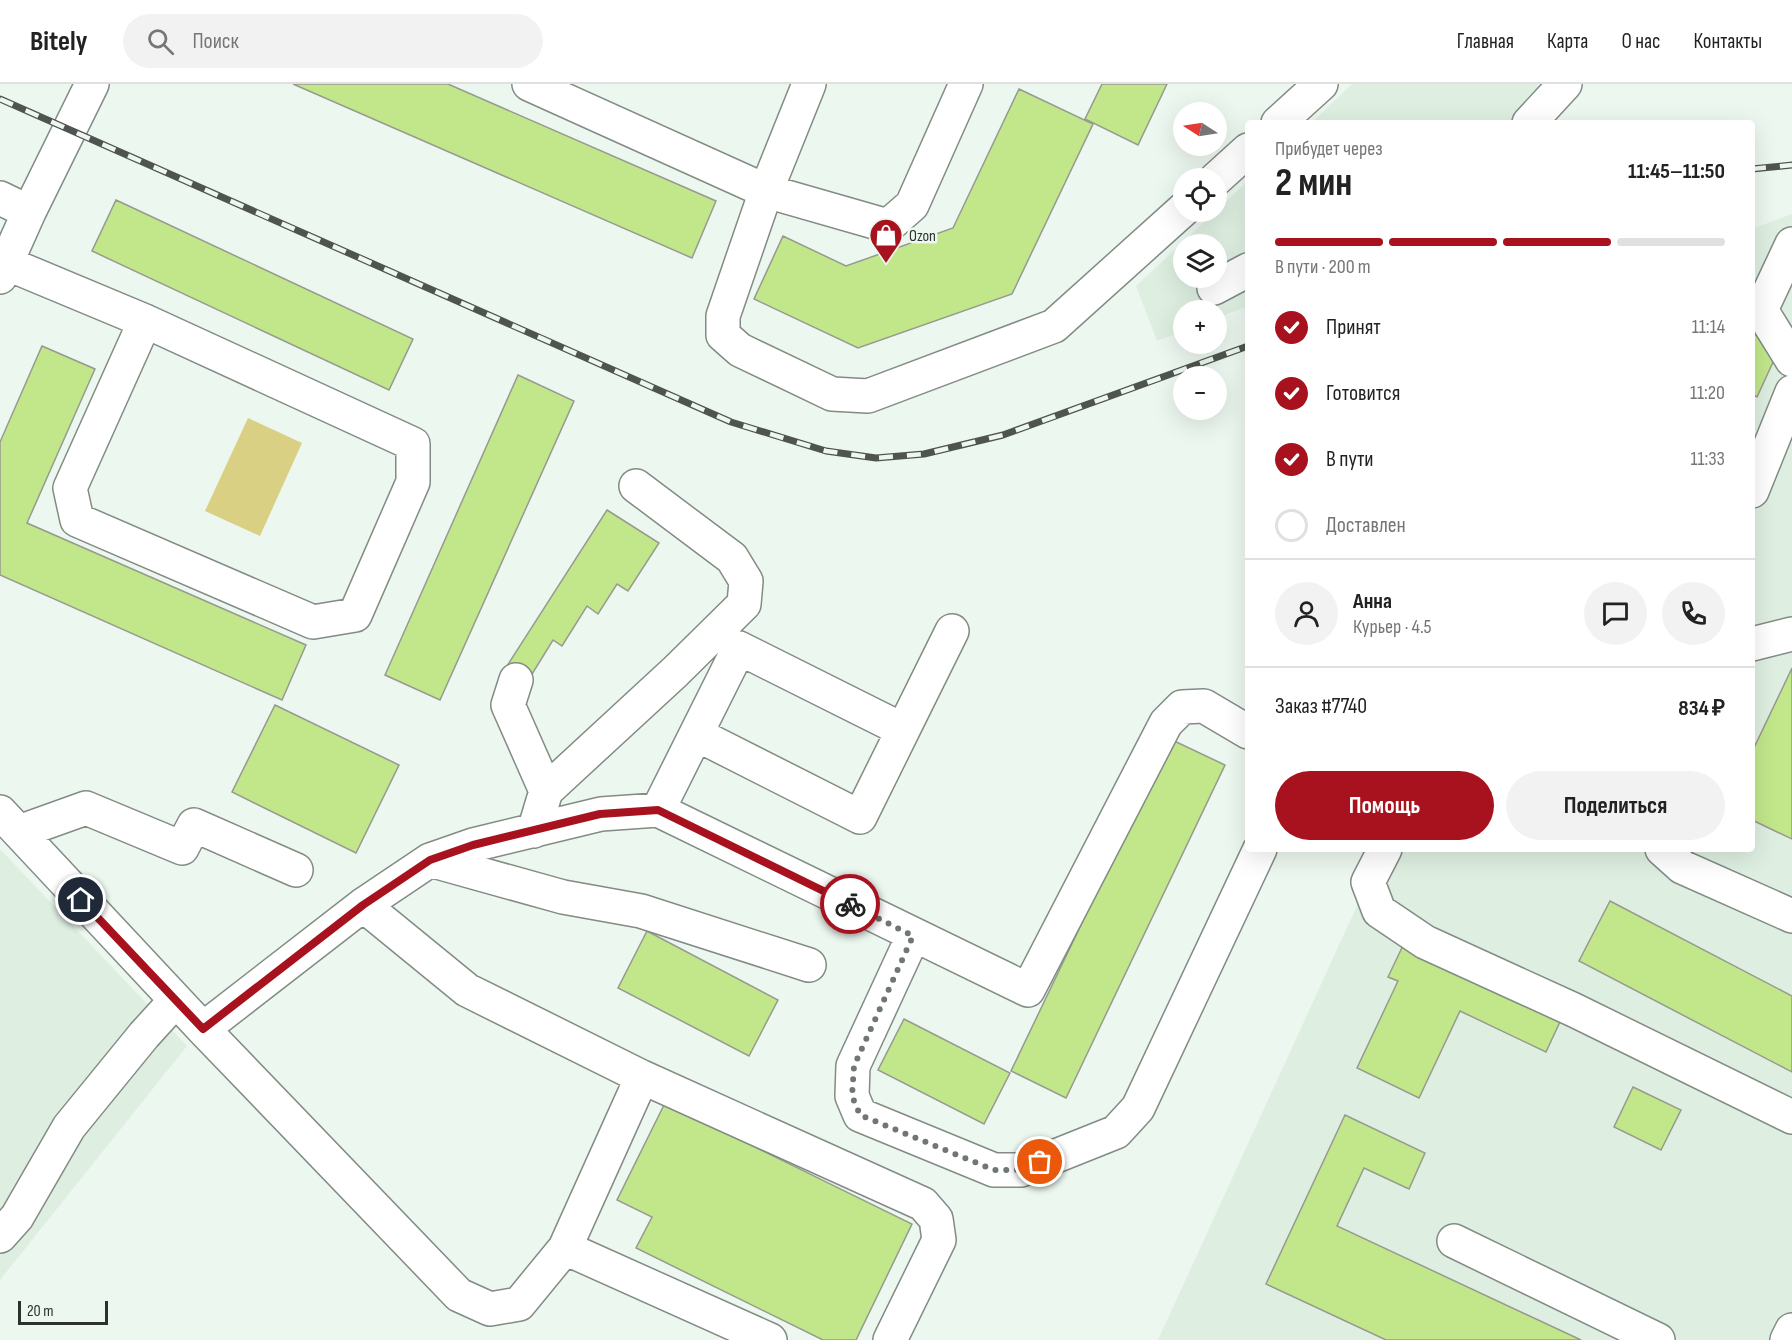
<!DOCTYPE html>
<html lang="ru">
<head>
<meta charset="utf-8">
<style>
	:root { --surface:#fff; --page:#f2f2f2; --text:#222; --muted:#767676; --line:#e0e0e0; --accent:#a8121e }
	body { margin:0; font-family:"Sofia Sans Condensed",sans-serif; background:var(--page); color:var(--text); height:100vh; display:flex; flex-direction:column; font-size:22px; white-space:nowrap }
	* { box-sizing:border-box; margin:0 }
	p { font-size:20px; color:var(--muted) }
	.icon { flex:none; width:33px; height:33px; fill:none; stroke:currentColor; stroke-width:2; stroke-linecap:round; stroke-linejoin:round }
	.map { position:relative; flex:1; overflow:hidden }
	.side { position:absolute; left:1245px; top:36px; width:510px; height:732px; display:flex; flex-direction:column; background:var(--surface); border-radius:6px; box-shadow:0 6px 24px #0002 }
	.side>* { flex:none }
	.needle { width:39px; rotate:282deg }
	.fabs { position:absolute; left:1173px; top:18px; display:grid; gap:12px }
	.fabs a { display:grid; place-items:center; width:54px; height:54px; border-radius:50%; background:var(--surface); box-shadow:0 6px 24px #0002; font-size:30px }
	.scale { position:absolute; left:18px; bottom:15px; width:90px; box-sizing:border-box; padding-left:6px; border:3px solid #2d312e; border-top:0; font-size:16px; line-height:21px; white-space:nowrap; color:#2d312e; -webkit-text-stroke:4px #ecf7ef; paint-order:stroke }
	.pin { position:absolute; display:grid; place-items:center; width:51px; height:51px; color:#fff; margin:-26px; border:3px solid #fff; border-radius:50%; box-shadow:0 2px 6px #0007 }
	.courier { position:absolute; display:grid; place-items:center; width:60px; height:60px; margin:-30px; border:4px solid #a8121e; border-radius:50%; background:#fff; color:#222; box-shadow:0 2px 8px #0007 }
	.headline em { font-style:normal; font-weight:700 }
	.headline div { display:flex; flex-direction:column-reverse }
	.headline { display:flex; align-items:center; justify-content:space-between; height:102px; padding:0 30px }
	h1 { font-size:39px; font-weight:700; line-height:45px }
	.bar { display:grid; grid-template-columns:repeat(4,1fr); gap:9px 6px; align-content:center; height:72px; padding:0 30px }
	.bar i { height:8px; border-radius:4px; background:var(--line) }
	.bar .active { background:var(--accent) }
	.bar p { grid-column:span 4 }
	.line { display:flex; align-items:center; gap:15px; padding:0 30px; border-top:2px solid var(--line) }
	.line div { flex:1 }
	.round { display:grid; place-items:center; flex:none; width:63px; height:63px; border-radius:32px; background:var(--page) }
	ol { padding:0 30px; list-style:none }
	li { display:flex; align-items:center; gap:18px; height:66px }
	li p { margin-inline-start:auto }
	li .icon { padding:6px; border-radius:50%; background:var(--accent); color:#fff; stroke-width:4 }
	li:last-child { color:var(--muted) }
	li i { width:33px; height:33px; border:3px solid var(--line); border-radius:50% }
	.primary-button { display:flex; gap:12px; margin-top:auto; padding:12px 30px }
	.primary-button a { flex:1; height:69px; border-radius:36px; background:var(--accent); color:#fff; font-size:24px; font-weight:700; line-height:69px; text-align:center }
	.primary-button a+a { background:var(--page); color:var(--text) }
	header { display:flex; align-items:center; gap:36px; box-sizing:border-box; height:84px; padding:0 30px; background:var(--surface); border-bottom:2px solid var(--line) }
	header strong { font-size:28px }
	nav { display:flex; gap:33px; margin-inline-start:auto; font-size:21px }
	.search { width:420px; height:54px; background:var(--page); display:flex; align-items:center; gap:15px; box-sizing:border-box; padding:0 21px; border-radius:33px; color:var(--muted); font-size:22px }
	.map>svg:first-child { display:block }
</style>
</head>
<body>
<header>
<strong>Bitely</strong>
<div class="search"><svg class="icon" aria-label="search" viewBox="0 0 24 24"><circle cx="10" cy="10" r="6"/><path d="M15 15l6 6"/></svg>Поиск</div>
<nav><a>Главная</a><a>Карта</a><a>О нас</a><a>Контакты</a></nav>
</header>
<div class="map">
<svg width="1792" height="1256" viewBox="0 0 1792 1256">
	<rect width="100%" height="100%" fill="#ecf7ef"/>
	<path fill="#deefe1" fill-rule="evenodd" d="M1352,0H1537L1545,39H1311Z
		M1248,97V222L1217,234L1216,226H1184L1183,247L1157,257L1136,202ZM1184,160H1216V194H1184Z
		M1792,130V1256H1158L1383,765H1752V145Z
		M0,765L187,962L0,1196Z"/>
	<path fill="#dad083" d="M248,334L302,359L260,452L205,427Z"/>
	<path fill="#c1e78a" stroke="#969a90" stroke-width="1.5" d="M293,0H448L716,117L692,174Z
		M1102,0H1167L1138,61L1085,35Z
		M1019,5L1093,40L1012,210L858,264L754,215L783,152L846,182L953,144Z
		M116,116L413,255L389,306L92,167Z
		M1752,249L1780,263L1757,313L1752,310Z
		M42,262L95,285L27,439L306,561L282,616L0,491V358Z
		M518,291L574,317L440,616L385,591Z
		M607,426L659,459L628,507L617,500L598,530L587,522L562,562L553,556L529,595L507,582Z
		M1792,584V755L1752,736V668Z
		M275,621L399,681L356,769L232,708Z
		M1170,655L1225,681L1066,1014L1011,987Z
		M1610,817L1792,912V988L1579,877Z
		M647,847L778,916L749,972L618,904Z
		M1408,851L1565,927L1546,968L1460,927L1419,1014L1357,984L1398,897L1388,893Z
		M904,935L1010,989L984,1040L878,986Z
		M1633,1003L1681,1026L1661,1066L1614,1043Z
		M665,1019L912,1140L856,1256H823L636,1164L652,1133L617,1116Z
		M1345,1031L1425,1069L1409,1105L1364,1084L1337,1142L1581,1256H1386L1266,1200Z"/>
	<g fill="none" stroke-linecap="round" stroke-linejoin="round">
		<defs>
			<path id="minor" d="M529,0L766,107L888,142L912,121L966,0
				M809,0L766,107L723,232V251L740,266L832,310L868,312L1054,242L1184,125
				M1278,39L1321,0
				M1529,39L1565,0
				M1216,95L1248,66
				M0,114L29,128
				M6,179L145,237L413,360V398L355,531L313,538L77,436L70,404L145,237
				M0,193L29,128L92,0
				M1214,204L1248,186
				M1752,224L1761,226L1792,276
				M1761,226L1792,160
				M1752,407L1792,308
				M1752,560L1792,550
				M516,596L508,621L546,707
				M903,646L952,547
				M658,726L739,564L903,646L860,733L696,650
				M0,728L203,945L363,821L430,776L473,761L601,730L658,726L1028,906L1166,639L1182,623L1204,622L1248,648
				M534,747L546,707L675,588L744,520L746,497L732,474L636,402
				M19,748L86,724L182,764L194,741L296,786
				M1385,765L1368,798L1379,827L1425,858L1574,926L1792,1033
				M1662,765L1682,783L1792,832
				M430,776L563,813L641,827L809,881
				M913,852L853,982L852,1012L860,1031L994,1086H1021L1116,1048L1138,1024L1260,765
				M203,945L459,1211L490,1225L519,1220L565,1164L642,993L467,906L363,821
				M642,993L923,1120L936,1135L939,1156L890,1256
				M0,1152L17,1133L69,1043L144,951L175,917
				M1454,1157L1658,1256
				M565,1164L770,1256
				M1787,1256L1792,1246"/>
		</defs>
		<use href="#minor" stroke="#828b84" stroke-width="36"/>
		<use href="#minor" stroke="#fff" stroke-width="33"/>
		<defs>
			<path id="rail" d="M0,15L731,338L826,367L876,374L924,370L1003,351L1248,262
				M1752,85L1792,81"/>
		</defs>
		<use href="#rail" stroke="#4f5450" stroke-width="7"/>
		<use href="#rail" stroke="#ecf7ef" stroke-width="4.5" stroke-dasharray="14" stroke-linecap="butt"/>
	</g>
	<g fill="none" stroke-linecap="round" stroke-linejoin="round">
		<path stroke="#707672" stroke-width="6" stroke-dasharray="0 10.8" d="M850,820L913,852L854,982L852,1012L860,1031L994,1086H1021L1040,1078"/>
		<path stroke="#a8121e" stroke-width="8" d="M81,816L203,945L363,821L430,776L473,761L600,730L658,726L850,820"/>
	</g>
	<defs>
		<symbol id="shop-pin" viewBox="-11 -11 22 30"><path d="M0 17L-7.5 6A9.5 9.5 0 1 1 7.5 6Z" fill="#a8121e" stroke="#ecf7ef"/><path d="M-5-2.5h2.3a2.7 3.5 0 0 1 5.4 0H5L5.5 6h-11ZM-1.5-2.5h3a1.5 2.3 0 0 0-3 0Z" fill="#fff"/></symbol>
	</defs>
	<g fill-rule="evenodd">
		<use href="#shop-pin" x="867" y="132" width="38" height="52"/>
	</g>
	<g text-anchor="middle" stroke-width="5" stroke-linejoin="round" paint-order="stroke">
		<g font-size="16" fill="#2d312e" stroke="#ecf7ef" text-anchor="start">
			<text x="909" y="157">Ozon</text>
		</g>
	</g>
</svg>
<div class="fabs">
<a><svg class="needle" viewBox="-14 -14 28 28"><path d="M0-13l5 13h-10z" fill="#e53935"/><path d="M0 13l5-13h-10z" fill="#767676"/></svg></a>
<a><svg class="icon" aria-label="locate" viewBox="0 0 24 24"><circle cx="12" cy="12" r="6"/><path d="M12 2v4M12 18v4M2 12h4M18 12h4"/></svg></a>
<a><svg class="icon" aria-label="layers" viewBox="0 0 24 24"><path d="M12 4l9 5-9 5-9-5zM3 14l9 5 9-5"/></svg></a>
<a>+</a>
<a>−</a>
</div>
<div class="scale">20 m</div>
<div class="pin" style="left:1040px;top:1078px;background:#ea580c"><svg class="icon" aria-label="bag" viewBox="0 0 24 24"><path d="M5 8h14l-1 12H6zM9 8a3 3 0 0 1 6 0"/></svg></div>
<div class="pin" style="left:81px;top:816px;background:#1f2937"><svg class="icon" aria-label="home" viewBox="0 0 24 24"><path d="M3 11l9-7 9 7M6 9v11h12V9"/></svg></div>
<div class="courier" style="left:850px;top:820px"><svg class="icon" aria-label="bike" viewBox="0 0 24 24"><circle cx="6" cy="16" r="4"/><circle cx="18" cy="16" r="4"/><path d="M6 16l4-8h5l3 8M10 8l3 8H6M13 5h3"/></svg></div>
<section class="side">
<div class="headline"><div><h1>2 мин</h1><p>Прибудет через</p></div><em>11:45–11:50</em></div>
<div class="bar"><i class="active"></i><i class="active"></i><i class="active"></i><i></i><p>В пути · 200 m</p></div>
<ol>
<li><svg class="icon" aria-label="check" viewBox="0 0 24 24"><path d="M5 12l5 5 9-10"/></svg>Принят<p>11:14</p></li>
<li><svg class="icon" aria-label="check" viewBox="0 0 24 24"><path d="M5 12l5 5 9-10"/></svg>Готовится<p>11:20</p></li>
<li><svg class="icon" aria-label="check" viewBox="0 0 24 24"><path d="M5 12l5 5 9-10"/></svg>В пути<p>11:33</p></li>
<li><i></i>Доставлен</li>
</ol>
<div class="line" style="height:108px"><a class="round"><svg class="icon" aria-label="person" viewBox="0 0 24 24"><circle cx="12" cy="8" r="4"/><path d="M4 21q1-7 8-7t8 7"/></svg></a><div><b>Анна</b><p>Курьер · 4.5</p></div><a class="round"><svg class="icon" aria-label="chat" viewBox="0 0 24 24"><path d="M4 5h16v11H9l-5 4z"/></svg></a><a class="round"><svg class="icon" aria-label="phone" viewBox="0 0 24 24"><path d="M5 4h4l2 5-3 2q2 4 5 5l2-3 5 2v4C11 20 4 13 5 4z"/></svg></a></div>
<div class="line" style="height:78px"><div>Заказ #7740</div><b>834 ₽</b></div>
<div class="primary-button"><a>Помощь</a><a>Поделиться</a></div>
</section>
</div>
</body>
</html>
